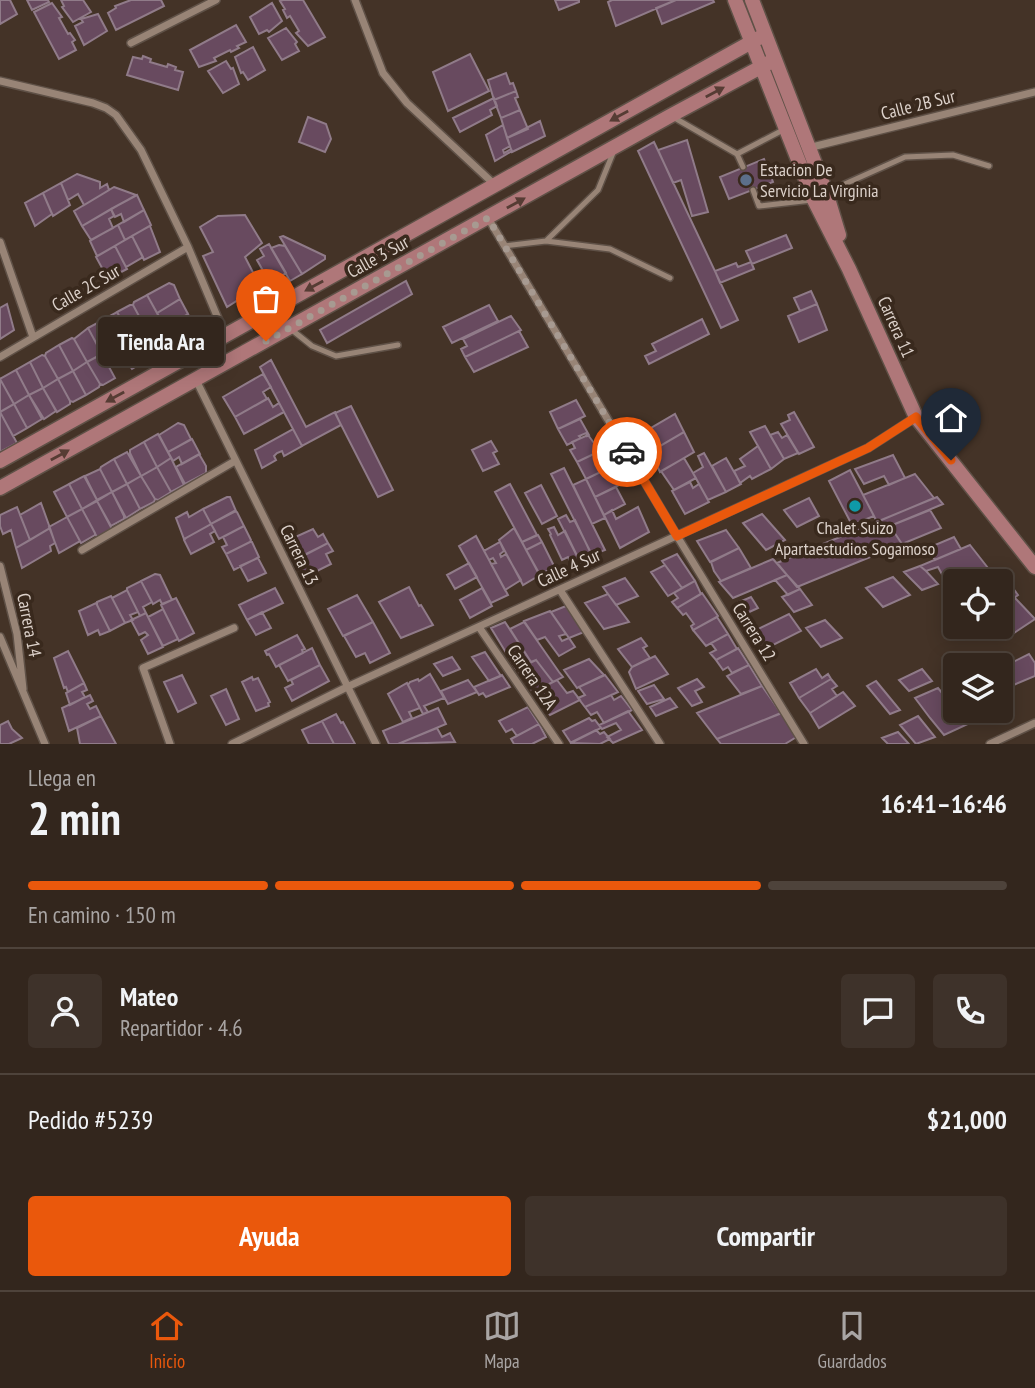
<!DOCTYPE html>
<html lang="es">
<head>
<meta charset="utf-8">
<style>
	:root { --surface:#33261d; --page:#3e322a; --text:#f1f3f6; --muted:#a9a5a4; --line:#4e433b; --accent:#ea580c }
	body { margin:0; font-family:"PT Sans Narrow",sans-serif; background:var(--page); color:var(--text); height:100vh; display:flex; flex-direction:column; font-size:26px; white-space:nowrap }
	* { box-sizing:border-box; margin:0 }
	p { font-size:23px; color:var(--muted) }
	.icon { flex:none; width:38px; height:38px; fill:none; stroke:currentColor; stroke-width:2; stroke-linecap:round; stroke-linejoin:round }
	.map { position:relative; height:744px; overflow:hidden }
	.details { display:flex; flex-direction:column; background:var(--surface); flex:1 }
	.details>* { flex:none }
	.buttons { position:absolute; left:943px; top:569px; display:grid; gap:14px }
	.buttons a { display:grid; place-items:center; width:70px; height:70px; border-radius:7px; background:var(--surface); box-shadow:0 4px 18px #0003,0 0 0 2px var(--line); font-size:35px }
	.pin { position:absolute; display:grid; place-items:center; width:60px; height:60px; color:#fff; margin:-72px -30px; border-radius:50% 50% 50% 0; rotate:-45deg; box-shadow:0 0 7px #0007 }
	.pin .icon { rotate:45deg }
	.courier { position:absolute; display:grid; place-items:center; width:70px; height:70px; margin:-35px; border:5px solid #ea580c; border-radius:50%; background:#fff; color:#222; box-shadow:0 2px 9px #0007 }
	.bubble { position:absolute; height:49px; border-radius:7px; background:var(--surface); box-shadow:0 4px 18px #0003,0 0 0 2px var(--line); font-size:23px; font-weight:700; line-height:49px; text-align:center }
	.summary em { font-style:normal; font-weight:700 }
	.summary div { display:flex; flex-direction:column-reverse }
	.summary { display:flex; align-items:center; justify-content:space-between; height:119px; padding:0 28px }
	h1 { font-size:46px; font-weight:700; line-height:52px }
	.bar { display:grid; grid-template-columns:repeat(4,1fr); gap:10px 7px; align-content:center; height:84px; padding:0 28px }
	.bar i { height:9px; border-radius:5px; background:var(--line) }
	.bar .current { background:var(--accent) }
	.bar p { grid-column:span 4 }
	.line { display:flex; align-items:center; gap:18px; padding:0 28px; border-top:2px solid var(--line) }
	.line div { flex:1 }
	.round { display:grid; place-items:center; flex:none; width:74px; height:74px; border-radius:7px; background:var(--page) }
	.action { display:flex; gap:14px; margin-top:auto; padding:14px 28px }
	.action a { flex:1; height:80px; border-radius:7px; background:var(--accent); color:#fff; font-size:28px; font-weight:700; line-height:80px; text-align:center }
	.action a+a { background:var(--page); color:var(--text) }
	.dock { display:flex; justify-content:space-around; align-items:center; height:98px; border-top:2px solid var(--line); background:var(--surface); font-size:19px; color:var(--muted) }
	.dock a { display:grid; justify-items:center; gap:4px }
	.dock .current { color:var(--accent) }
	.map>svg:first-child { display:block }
</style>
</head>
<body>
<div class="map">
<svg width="1035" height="744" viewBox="0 0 1035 744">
	<rect width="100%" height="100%" fill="#443327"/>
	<path fill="#684a5f" stroke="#907b89" stroke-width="2" d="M0,0H10L17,14L0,24Z
		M27,0H48L49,2L32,10Z
		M61,0H83L91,12L73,22L62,7L64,6Z
		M131,0H161L164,6L116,30L108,13L116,8L115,6Z
		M283,0H303L325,37L308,46L296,33L299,31L290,16L287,18L283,10L285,9L280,1Z
		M555,0H579V2L559,10Z
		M612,0H676L616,26L608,2Z
		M676,0H713L714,2L662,24L656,8Z
		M52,3L62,17L59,18L68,34L70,33L75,40L72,42L76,50L59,59L34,12Z
		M272,3L282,21L269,32L267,30L259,34L250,17Z
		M98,14L107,31L84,45L75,26L83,22L81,19Z
		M236,25L246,42L237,46L239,48L231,52L230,50L214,58L216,61L199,67L190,50Z
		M286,28L297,42L295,44L299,51L282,60L268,38Z
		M253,47L265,70L248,80L243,72L241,73L235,57Z
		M470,54L489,91L448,111L433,72Z
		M143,56L151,59L150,62L167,67L168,64L176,67L175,70L183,72L178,90L127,75L133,57L142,59Z
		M226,61L231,69L233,68L239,84L223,93L208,71Z
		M506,73L510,84L513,83L516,91L494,100L488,80Z
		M516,91L518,97L515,98L520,110L501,118L494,100Z
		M494,98L497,106L490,110L492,115L460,132L453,118Z
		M520,110L528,129L507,138L501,118Z
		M308,117L326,124L331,139L325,152L299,142Z
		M540,121L545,136L512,152L507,138Z
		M503,125L510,146L503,150L504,153L511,149L512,151L495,161L486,135Z
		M687,140L708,212L692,216L681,180L673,183L658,150Z
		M654,142L738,320L721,328L638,151Z
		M764,159L773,182L729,199L720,177Z
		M77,174L100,182V188L107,184L109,190L84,205L78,194L68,200L61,183Z
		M61,183L70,205L53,216L43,193Z
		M114,187L136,195L82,226L74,211Z
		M43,193L52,214L35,226L25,203Z
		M137,195L144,210L124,222L121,214L115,217L111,209Z
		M111,209L114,216L109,219L113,228L91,240L82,226Z
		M144,210L151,225L125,240L118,225Z
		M245,215L262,243L245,257L260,286L227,307L203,256L213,252L200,227L218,216Z
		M118,225L125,240L97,256L90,241Z
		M150,226L160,252L144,260L132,236Z
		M786,235L792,248L752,264L746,251Z
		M132,236L143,257L126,267L115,246Z
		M283,236L325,256V259L302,274L280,237Z
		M269,244L286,273L270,283L257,260L264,256L260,249Z
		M279,245L285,246L302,274L290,281L271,248Z
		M115,246L127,269L108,279L96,257Z
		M751,262L754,269L720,283L715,271L736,263L738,267Z
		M406,281L412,294L327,343L320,330Z
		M169,283L174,285L180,299L157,313L147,295Z
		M811,291L817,304L800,311L794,298Z
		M147,295L161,320L146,329L133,305L134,302Z
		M180,299L188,314L165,328L157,313Z
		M7,304L14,330L0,339V308Z
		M817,304L827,330L799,342L788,316Z
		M130,305H133L146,329L131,337L117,312Z
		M489,305L498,321L452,343L443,327Z
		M117,312L131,337L117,346L104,322V319Z
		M188,314L191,321L188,322L194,332L174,344L165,328Z
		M511,316L521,330L465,357L461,349L467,346L463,339Z
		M702,319L709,334L649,364L645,356L656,351L652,344Z
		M161,320L174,344L161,352L158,351L146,329Z
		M101,321L117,346L102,354L88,328Z
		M88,328L102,354L87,362L74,339Z
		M142,331L144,334L148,332L159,353L145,361L131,337Z
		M519,331L528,347L474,372L465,357Z
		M131,337L145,361L132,369L119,349L124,346L121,343Z
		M72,338L74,339L87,362L73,371L59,345Z
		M59,345L73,371L58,379L45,356L46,353Z
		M102,354L115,378L103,385L100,384L87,362Z
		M42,355L45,356L58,379L43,388L30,362Z
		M271,360L306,427L335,412L341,425L302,446L260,367Z
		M30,362L43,388L29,395L16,370Z
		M87,362L100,384L99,387L86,395L73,371Z
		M16,370L29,395L14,404L0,379Z
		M73,371L86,395L73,402L70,401L58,379Z
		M263,374L271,387L263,392L267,399L235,417L223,397Z
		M0,379L14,404L0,412Z
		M58,379L70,401V404L57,412L43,388Z
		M43,388L56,411L44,419L29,395Z
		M29,395L42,419L27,428L14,404Z
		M268,398L273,407L279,403L284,412L244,434L235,417Z
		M576,400L585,416L558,429L550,412Z
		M14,404L27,428L13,436L0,412Z
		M351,406L393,490L378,497L335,413Z
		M0,412L17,443L0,452Z
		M794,412L814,447L799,454L781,424L790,420L788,415Z
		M675,414L684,432L648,453L639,435Z
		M580,419L589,435L587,436L586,433L579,436L581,438L567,445L558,429Z
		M178,423L184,425L191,439L168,452L159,435Z
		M765,426L784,459L771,469L750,432Z
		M293,429L302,446L284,456L282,451L277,453L274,456L276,460L262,468L255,450Z
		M684,432L694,452L660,472L650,452Z
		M778,432L782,438L787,435L798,453L784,459L770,435Z
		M158,434L171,458L157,467L144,442Z
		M588,435L600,451L577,462L570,450L575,448L572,442Z
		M192,439L200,454L182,464L179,457L173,461L168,452Z
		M491,441L497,451L493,453L499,464L483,471L472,450Z
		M144,442L157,467L141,476L130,453V450Z
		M758,446L771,469L752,479L750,476L740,483L734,471L745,466L740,459Z
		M127,452L141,476L127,484L114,459Z
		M598,452L607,469L586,479L577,462Z
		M704,453L726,492L708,500L693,473L703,467L698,456Z
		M199,454L206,466V473L185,484L176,467Z
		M893,455L905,478L889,485L884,476L864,484L855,469Z
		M171,458L184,485L171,492L157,467Z
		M684,458L696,478L674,490L661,471Z
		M726,458L741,484L726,492L712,466Z
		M114,459L127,484L112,492L100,469L101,467Z
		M157,467L171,492L158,500L155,499L141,476Z
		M564,468L605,550L592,555L551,474Z
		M609,468L619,485L595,497L586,479Z
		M100,469L112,492L97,500L85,476Z
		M850,470L874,516L852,525L829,481Z
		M915,474L934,498L877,522L863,495Z
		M84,476L97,500L82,509L69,484Z
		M141,476L155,499L154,502L140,509L127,484Z
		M586,479L605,518L592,524L573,485Z
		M690,482L693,488L699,484L709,502L685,514L672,491Z
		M69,484L82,509L67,517L54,492Z
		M127,484L140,509L126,518L112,492Z
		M510,484L537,535L522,542L495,492Z
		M541,485L557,516L542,524L525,493Z
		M616,487L625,504L604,515L595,497Z
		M112,492L124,516V519L111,526L97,501Z
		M227,497H230L236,511L211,524L203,509Z
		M937,497L943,504L890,526L902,544L797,587L777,563Z
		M809,498L819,516L797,527L784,510Z
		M97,501L113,531L98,539L82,509Z
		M41,503L50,528L30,540L20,515Z
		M17,507L30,540L16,548L11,530L3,534L0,526V515Z
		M638,507L649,532L620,548L604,515L612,510L616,519Z
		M82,509L95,533V535L81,543L67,517Z
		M203,509L211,524L184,539L176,518L187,512L189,517Z
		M930,510L941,528L902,544L890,526Z
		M234,511L237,512L244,526L219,539L211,524Z
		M762,514L785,540L766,550L743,523Z
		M566,515L570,522L575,520L594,560L582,566L558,519Z
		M67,517L80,541L59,553L49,527Z
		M211,524L215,531L210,534L214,542L191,554L184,540L186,538Z
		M244,526L251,540L250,542L226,554L222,547L227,545L223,537Z
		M554,527L558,535L565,531L582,566L574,569L568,557L562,560L550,535L551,534L548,529Z
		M50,528L55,543L50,546L51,551L22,568L16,548Z
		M514,528L540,575L523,585L499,540Z
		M313,529L318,537L323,534L328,543L301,557L293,538Z
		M726,530L739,548L710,562L697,541Z
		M538,535L542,542L526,550L522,542Z
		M476,536L508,595L491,603L459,546Z
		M954,537L961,549L935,560L928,548Z
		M250,542H252L259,557L234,570L226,554Z
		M500,542L504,551L500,554L501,557L506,554L521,580L505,590L491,564L496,563L493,558L489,560L484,551Z
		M542,542L555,568L539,574L526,550Z
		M328,543L333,551L326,554L331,564L303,578L294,560Z
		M970,545L988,568L967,576L961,569L944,578L938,567L926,571L920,566Z
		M739,548L751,568L721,581L714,571L711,562Z
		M677,554L695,581L682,588L662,561Z
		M258,558L266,573L248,581L240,566Z
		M773,559L787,575L733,598L719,582Z
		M469,563L477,577L455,589L447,575Z
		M665,565L682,588L668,596L651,572Z
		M920,566L926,571L938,584L922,590L904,572Z
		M997,570L1005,583H1009L1018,595L1001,608V581H973Z
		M155,574L160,575L172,600L162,604L160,600L153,604L141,581Z
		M787,575L800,589L788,595L775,580Z
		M893,577L910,595L883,607L866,588Z
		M625,578L638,596L616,605L603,587Z
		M141,581L152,602L143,607L146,613L140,616L127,590V588Z
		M695,581L701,594L677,608L672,602L678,598L674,593Z
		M409,587L419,606L421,605L433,625L401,638L379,602Z
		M275,588L283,603L247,620L239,605Z
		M482,588L492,606L470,618L460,600Z
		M800,589L812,605L794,612L782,597Z
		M127,590L138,612L130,615L133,620L125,623L112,598Z
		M702,593L718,616L693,630L691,626L694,624L686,613L683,615L677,608Z
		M608,594L629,622L604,629L585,603Z
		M357,595L373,622L343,636L328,609Z
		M111,596L125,623L110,631L97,605V602Z
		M751,597L758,608L745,614L737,603Z
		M176,598L194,633L179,641L161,605Z
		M1015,598L1035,619L1014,633L1001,619V608Z
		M96,603L110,631L100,635L98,630L88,635L79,611Z
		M566,606L584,632L569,638L551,612Z
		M163,609L178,639L163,646L148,617Z
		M550,611L566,634L559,636L562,641L569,638L575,647L559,656L545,637L537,640L524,621Z
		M262,612L271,628L256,635L247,620Z
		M146,613L163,647L148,654L141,640L148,635L145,632L139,635L131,620Z
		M789,614L801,631L767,648L754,631Z
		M717,617L728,634L706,646L693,630Z
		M825,620L842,638L821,647L806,628Z
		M373,622L390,653L370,663L365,653L356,657L344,636Z
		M505,622L531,662L516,669L491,628Z
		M524,622L559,672L563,677L553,682L536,660L531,662L510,629Z
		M728,634L737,649L716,660L710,653L716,650L711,643Z
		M297,635L305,649L302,650L303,653L276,667L269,654L267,655L265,651Z
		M641,638L647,646L643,648L650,658L632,667L618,649Z
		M312,648L320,665L288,681L279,665Z
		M738,648L749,665L732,673L728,667L723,670L716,660Z
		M68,651L84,683L68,692L66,687L64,688L54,658Z
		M485,652L501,676L489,681L472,657Z
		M1029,654L1035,663V676L1011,686L1001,674V668Z
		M655,656L668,674L636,689L629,672L632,667Z
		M452,657L460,669L443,676L434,664Z
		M589,659L604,675L577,688L564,670Z
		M536,660L553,682L533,692L517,669Z
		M320,665L329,681L292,701L285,688L293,684L291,680Z
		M749,665L762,686L741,694L727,676Z
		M816,669L822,678L828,674L831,679L799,698L790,683Z
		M922,669L932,681L909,691L899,680Z
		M430,674L444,698L424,706L428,712L423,714L408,685L410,682L418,679L419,681Z
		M182,675L196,703L178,712L164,682Z
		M502,675L510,687L486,697L483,693L479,695L474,687Z
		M605,675L618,692L585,707L578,698L585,695L579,687Z
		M252,677L253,680L258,678L270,702L268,703L269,706L256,711L242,682Z
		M697,679L704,687L695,691L702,702L692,706L678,688Z
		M831,679L837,686L832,689L837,696L810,713L799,698Z
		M468,680L477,692L448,704L441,691Z
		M557,680L567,693L573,691L580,700L550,715L533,692Z
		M876,681L900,710L890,714L867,686Z
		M84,683L87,690L82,692L85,697L70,705L66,693Z
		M407,683L420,708L409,712L412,718L403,722L388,694Z
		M654,685L664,699L647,704L638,691Z
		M762,686L781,713L717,739L697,713Z
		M938,688L956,710L968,724L944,735L930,718L915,698Z
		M226,689L239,719L226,725L211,696Z
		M843,692L855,706L819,728L810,713Z
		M90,695L93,701L87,704L90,709L96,706L101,716L69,731L62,708Z
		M611,695L614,700L621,696L632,710L604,723L597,712L591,715L585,707Z
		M1001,696L1010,707L990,717L985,710H1001Z
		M670,698L677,707L656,716L650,707Z
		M528,707L539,724L517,736L512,729L506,732L499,721Z
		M438,708L446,724L398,744H389L383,731Z
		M628,711L642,730L613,743L607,737L621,730L616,723L602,729L599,725Z
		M782,713L798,736L785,744H721L717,739Z
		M336,714L341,723L343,722L355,744H334L322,721Z
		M101,716L116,744H80L77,728Z
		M918,716L935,737L916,744L900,725Z
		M589,718L592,721L595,720L601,728L571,743L563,731Z
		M8,721L12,729L22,738L9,744H0V725Z
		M322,721L334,744H309L302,730Z
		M539,724L546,737L532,744H514L511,739Z
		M437,728L442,737L450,733L455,742L398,744Z
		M596,730L600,734L604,732L610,739L600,744L570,743Z
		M898,732L909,744H888L882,738Z"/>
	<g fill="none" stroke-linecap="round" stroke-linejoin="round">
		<defs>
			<path id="lane" d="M673,117L737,154L743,167
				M737,154L783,130
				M753,190L759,206L812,200
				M827,192L905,157L953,155L989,166
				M546,241L598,190L613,153
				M504,246L546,241L610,249L670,278
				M292,330L312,346L336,356L398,345"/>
			<path id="street" d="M355,0L383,73L407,103L495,185
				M131,43L216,0
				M0,81L93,103L106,108L116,115L141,150L188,247L225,335
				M808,148L1035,92
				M488,218L677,536L804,744
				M0,242L33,337
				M0,357L188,247
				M196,380L376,744
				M82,550L235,461
				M0,566L17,634L23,689
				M560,590L660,744
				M479,627L559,744
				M0,637L45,744
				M170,744L143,668L234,628
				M232,744L347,687L868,448L916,417
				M990,744L1035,723"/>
			<path id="secondary" d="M735,0L814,200L849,269L916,417L1035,567
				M752,0L826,192L839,235
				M0,461L764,35
				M0,488L670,116L774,60"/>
		</defs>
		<use href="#lane" stroke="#5f5147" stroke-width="8"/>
		<use href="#street" stroke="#5f5147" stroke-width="10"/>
		<use href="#secondary" stroke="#5f5147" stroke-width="17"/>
		<use href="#lane" stroke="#988476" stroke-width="5"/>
		<use href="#street" stroke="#988476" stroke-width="7"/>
		<use href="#secondary" stroke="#af7779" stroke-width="14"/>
	</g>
	<defs><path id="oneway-solid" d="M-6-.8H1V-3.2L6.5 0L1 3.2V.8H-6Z" transform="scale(1.75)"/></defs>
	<g fill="#563c34">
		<use href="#oneway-solid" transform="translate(715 92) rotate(-28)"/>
		<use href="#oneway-solid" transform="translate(619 116) rotate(151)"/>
		<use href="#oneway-solid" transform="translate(516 203) rotate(-29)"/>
		<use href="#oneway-solid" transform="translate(314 286) rotate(151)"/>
		<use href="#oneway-solid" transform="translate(115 397) rotate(151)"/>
		<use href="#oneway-solid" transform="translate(60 455) rotate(-29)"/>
	</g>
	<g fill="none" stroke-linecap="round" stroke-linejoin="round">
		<path stroke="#a79a91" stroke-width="7" stroke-dasharray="0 12.6" d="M266,341L488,218L627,452"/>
		<path stroke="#ea580c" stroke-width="9" d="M627,452L677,536L868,448L916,417L951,460"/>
	</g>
	<circle fill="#5c6f8a" stroke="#39291d" stroke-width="2.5" cx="746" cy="180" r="7"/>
	<circle fill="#0f9aa8" stroke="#39291d" stroke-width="2.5" cx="855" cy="506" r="7"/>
	<g text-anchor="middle" stroke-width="7" stroke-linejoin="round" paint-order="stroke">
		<g font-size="18" fill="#dcd1ca" stroke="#39291d">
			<text transform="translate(918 105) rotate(-14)" y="6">Calle 2B Sur</text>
			<text transform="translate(378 257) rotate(-29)" y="6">Calle 3 Sur</text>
			<text transform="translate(86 288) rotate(-30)" y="6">Calle 2C Sur</text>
			<text transform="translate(896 327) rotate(66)" y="6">Carrera 11</text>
			<text transform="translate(299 555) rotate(64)" y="6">Carrera 13</text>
			<text transform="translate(569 568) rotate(-25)" y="6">Calle 4 Sur</text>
			<text transform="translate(29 625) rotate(79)" y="6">Carrera 14</text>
			<text transform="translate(754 632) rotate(58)" y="6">Carrera 12</text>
			<text transform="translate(532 677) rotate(56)" y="6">Carrera 12A</text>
		</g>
		<g font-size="18" fill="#dcd1ca" stroke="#39291d" text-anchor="start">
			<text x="760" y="176">Estacion De<tspan x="760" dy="21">Servicio La Virginia</tspan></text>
			<text x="855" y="534" text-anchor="middle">Chalet Suizo<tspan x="855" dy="21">Apartaestudios Sogamoso</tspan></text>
		</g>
	</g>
</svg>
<div class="buttons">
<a><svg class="icon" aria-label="locate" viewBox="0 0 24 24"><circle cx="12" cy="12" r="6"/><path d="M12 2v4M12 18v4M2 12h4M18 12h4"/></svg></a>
<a><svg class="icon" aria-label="layers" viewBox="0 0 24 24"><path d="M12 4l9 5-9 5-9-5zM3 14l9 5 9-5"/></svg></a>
</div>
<div class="pin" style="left:266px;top:341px;background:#ea580c"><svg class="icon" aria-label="bag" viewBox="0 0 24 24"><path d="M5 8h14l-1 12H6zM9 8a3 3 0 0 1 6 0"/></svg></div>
<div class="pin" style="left:951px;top:460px;background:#1f2937"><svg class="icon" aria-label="home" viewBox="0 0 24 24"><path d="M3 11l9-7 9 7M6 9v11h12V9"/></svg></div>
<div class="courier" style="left:627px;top:452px"><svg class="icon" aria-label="car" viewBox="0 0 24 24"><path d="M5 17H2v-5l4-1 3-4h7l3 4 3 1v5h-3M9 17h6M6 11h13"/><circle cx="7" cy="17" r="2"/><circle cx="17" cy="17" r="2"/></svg></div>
<div class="bubble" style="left:98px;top:317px;width:126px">Tienda Ara</div>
</div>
<section class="details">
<div class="summary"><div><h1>2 min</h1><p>Llega en</p></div><em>16:41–16:46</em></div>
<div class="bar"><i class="current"></i><i class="current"></i><i class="current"></i><i></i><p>En camino · 150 m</p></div>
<div class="line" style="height:126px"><a class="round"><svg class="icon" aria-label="person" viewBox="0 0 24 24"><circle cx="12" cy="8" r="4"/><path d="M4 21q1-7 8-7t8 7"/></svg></a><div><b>Mateo</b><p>Repartidor · 4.6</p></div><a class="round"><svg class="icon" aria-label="chat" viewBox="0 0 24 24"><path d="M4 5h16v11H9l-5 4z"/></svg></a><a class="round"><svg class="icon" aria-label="phone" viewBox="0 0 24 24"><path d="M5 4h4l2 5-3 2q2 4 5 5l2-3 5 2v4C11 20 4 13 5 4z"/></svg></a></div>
<div class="line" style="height:91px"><div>Pedido #5239</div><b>$21,000</b></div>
<div class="action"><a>Ayuda</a><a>Compartir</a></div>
</section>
<nav class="dock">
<a class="current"><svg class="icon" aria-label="home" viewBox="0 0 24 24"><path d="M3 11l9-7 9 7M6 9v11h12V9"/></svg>Inicio</a>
<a><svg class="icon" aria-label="map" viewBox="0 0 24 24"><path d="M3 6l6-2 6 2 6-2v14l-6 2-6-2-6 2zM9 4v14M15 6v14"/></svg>Mapa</a>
<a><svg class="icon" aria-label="saved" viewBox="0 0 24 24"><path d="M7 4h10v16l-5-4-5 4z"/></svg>Guardados</a>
</nav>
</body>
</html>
